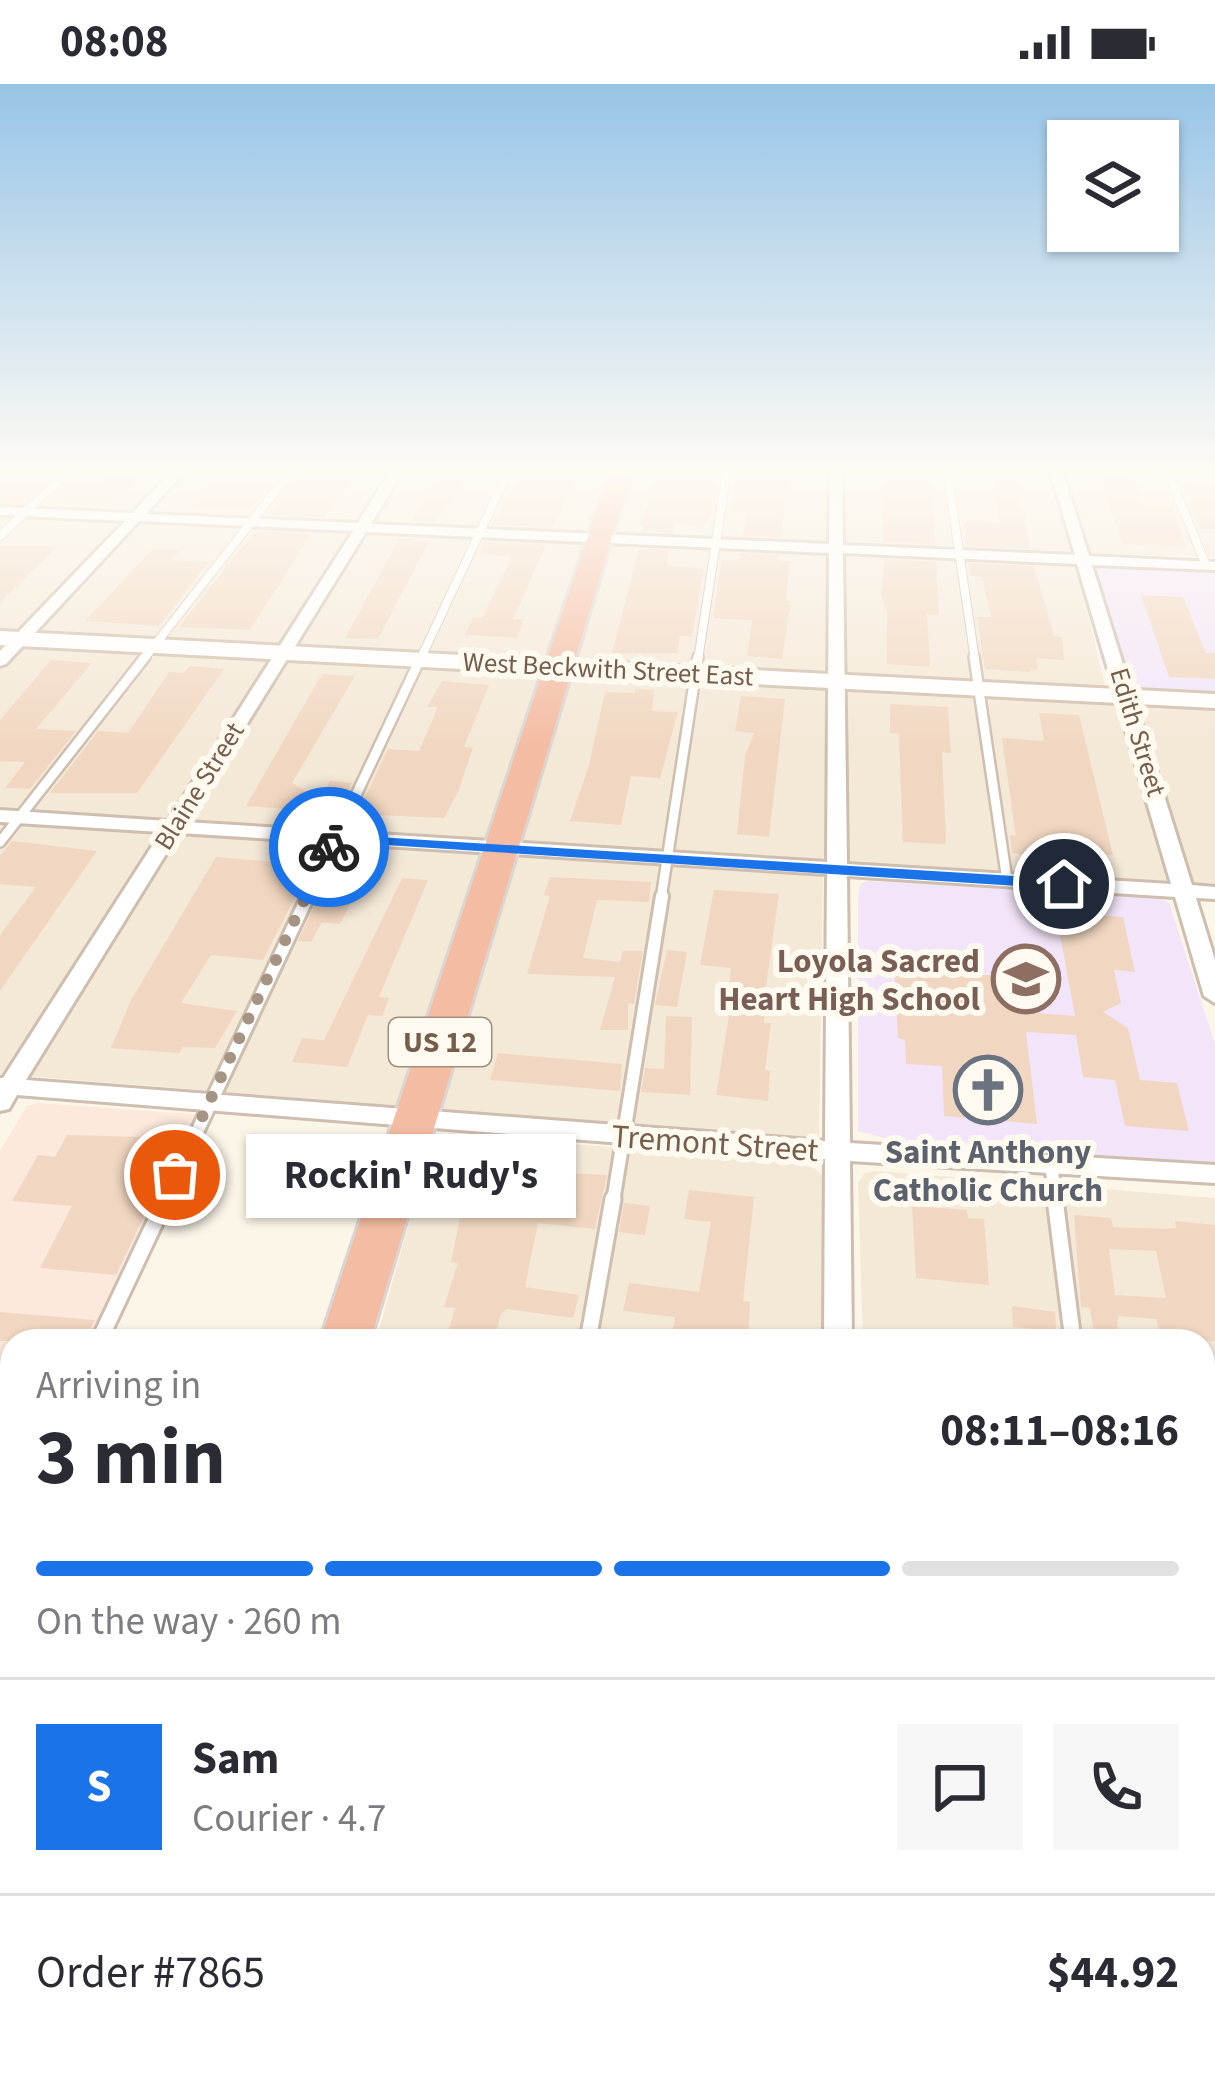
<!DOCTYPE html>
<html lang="en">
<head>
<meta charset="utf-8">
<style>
	:root { --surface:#fff; --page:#f7f7f7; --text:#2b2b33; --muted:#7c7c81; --line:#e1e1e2; --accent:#1a73e8 }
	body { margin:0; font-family:"Source Sans 3",sans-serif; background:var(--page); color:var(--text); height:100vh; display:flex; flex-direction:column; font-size:45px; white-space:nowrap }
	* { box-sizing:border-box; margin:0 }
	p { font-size:39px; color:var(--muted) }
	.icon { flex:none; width:66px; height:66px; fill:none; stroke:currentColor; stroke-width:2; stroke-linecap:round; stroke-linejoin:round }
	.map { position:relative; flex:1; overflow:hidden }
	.drawer { position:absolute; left:0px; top:1245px; width:1215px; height:747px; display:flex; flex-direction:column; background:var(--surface); border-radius:36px 36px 0 0; box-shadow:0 3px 9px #0004 }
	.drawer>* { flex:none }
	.controls { position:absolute; left:1047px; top:36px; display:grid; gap:24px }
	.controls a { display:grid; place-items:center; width:132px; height:132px; border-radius:0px; background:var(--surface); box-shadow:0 3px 9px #0004; font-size:60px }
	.pin { position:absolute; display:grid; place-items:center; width:102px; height:102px; color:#fff; margin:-51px; border:6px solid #fff; border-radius:50%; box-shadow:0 3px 12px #0007 }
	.courier { position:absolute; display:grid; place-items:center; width:120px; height:120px; margin:-60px; border:9px solid #1a73e8; border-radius:50%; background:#fff; color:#222; box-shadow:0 3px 15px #0007 }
	.bubble { position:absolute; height:84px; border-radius:0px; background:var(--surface); box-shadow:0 3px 9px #0004; font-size:39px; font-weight:700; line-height:84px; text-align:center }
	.headline em { font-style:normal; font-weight:700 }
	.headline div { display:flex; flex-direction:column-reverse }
	.headline { display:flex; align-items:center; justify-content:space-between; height:204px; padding:0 36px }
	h1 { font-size:78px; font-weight:700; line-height:90px }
	.bar { display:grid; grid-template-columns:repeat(4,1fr); gap:18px 12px; align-content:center; height:144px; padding:0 36px }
	.bar i { height:15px; border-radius:9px; background:var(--line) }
	.bar .current { background:var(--accent) }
	.bar p { grid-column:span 4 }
	.line { display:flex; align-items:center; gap:30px; padding:0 36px; border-top:3px solid var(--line) }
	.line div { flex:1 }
	.round { display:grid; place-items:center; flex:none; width:126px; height:126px; border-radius:0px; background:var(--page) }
	.status { display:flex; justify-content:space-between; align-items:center; height:84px; padding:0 60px; background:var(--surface); direction:ltr }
	.status svg { height:33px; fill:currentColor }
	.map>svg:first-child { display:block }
</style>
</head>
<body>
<div class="status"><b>08:08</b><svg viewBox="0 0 49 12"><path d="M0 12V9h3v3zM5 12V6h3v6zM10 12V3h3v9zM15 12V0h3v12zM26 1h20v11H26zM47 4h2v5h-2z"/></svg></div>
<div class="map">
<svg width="1215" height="1991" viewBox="0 0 1215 1991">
	<rect width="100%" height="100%" fill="#fcf6e9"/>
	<path fill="#f4e8d7" d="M0,386H1215V473L1074,469L1109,619L1215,625V801L823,777L819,1055L0,990Z
		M452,1050L803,1079L815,1085L822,1091L823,1257H376L431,1061Z
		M876,1087L1215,1114V1563L1203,1562V1257H863L858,1098L865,1089Z
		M0,1486L12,1487V1850L0,1822Z
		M169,1980H887L896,1991H166Z"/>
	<path fill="#fce8dd" d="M39,1019L203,1031L99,1257H12V1438H0V1067L27,1022Z
		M1203,1602L1215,1603V1991H977L968,1980H1203Z"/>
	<path fill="#f3e5f9" d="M1087,477L1215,482V616L1127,611Z
		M867,797L1157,813L1169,819L1215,960V1082L896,1057L858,1047V816L860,800Z"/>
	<path fill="#f1d7c1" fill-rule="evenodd" d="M300,386H358L324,433L269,431Z
		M545,386H579L554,443L492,441L504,416L527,389Z
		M659,386H719L713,426L703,443L674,440L672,449L643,447L644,441H640Z
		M735,386H747L745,394L788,396L781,453L743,452L747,428L729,427Z
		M931,386L935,460L883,458L882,387Z
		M992,386H1017L1030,465L967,462L963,437L1000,439Z
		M110,389L140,391L110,419L49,417L68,399L98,400Z
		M1099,390L1134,391L1143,421L1173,423L1186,463L1122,460Z
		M436,397L461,398L436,438L410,437Z
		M0,398L43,400L22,420L0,419Z
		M216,398L270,401L250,426L190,425Z
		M1182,401L1215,402V445H1200Z
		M255,447L311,450L250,546L179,543Z
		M400,454L428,459L378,555L345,554Z
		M484,458L546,461L513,535H524L517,554L465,551L473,534H482L512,473L480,469Z
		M0,462H57L0,519Z
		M154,464L180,466L171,476L209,478L159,542L85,537Z
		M639,465L669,466L667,481L704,485L692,553L680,552L677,569H612Z
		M740,469L779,471V477H790L786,517H791L782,575L747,572L752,536L713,534L722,475L738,476Z
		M885,475L936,478L939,531L927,530L930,583L887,580V528L881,510Z
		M969,479L1034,482L1054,552L1062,553L1064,576L1036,574L1038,585L1027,588L985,585L977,533H991L982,493L971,492Z
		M1141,511L1183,513L1206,569H1215V595L1169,593Z
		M51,576L92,579L36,645L76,647L30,705L5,704L25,678L0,677V636Z
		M190,582L224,585L137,709H50L98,647L128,649L169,588L184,589Z
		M322,590L355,592L292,699L318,715L330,697L352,699L338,729L246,722Z
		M442,597L489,601L464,663L473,664L458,708L444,734L357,730L388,665L419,667L438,623H427Z
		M635,605L654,606L652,627L678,628L660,694L631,692L621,741L570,737L589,681L605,608L635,609Z
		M741,612L785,615L769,753L737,750L745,672L754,649L735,647Z
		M890,620L948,623L951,669L942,668L946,760L903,758L899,650L890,649Z
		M1039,629L1079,631L1113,771L1041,766L1042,772L1012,769L1010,751L1016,752L1002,654L1044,657Z
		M12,757L97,767L0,907V851L36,803L0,800V772Z
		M216,773L284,779L287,774L314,776L263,876L211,871L181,919L237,927L215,964L183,963L179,969L111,964L131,916Z
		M355,778L382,780L370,808L357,807L340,840L322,838L311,858L298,857L325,798L346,799Z
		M550,793L651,798L649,818L597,816L583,874L620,878L623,867H643L634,920L628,919V946H600L615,893L527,890L550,812L544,811Z
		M402,794L428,796L379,913L389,914L382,932L368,931L347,983L292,978L302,954L324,956Z
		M714,806L779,810L765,910L764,939H771L765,986L770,987L768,1017L716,1011L734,902H729L731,884L700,881Z
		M1056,829L1123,833L1135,888L1114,886L1121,919L1103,928L1128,944L1140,996L1177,999L1189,1047L1125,1042L1115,996L1083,993L1076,951L1026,948L1037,1040L944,1032L942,982L906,980L905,956L898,954L894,879L928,887L1018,893L1023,928L1075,932Z
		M667,866L687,868L677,923L655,921Z
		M666,932L692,933L690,1011L641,1008L645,984L664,985Z
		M498,969L622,980L620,1007L490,996Z
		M67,1051L182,1054L116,1191L40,1184L72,1122L12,1117L38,1071L55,1073Z
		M470,1085L607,1091L595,1145L538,1139L525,1203L579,1211L573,1234L507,1225L501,1230L494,1257H446L455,1224L444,1223L458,1179L451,1178Z
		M689,1106L754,1113L743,1217L750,1218L748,1257L672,1254L675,1233L623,1227L629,1199L699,1208L711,1138L684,1135Z
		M624,1119L650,1122L645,1151L619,1148Z
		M912,1122L967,1126L968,1134L984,1135L989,1201L916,1194Z
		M1074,1131L1111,1134L1113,1143L1163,1145L1176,1144L1175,1137L1215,1141V1257H1162L1156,1235L1118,1232L1116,1257H1095L1090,1224L1081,1223ZM1109,1165L1156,1167L1166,1214L1115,1211Z
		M1012,1222L1055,1228L1057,1257H1033L1032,1245L1013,1243Z
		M0,1228L95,1236L85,1257H0Z"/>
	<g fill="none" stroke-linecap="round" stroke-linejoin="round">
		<defs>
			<path id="lane-far4" d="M947,386L975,576
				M1167,386L1206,481
				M0,452L70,386
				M143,576L292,386
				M420,576L509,386
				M698,576L727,386"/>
			<path id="lane-far3" d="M974,573L1007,796
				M0,758L145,573
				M307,815L421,573
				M661,815L698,573"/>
			<path id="lane-far2" d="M1051,1080L1056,1118
				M164,1118L308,812
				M613,1118L662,812"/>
			<path id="lane-far1" d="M1055,1115L1073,1257
				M99,1257L166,1115
				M588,1257L613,1115"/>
			<path id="lane" d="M473,1980L475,1991"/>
			<path id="street" d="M173,386H186L146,430L358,439L391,386H404L371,440L829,460L830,386H842L843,461L1075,471L1050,386H1062L1089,472L1215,478V486L1092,481L1192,801L1215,803V815L1196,814L1215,876V919L1204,912L1175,813L847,792L850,1059L1215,1081V1099L850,1077L852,1257H824L825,1075L17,1011L9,1025L0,1027V994H3L161,748L0,738V726L168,737L353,447L139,437L6,580L0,582V567L125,437L0,431V423L132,429ZM366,448L829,469L827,778L186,738ZM843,469L1077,480L1171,800L847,780ZM179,749L827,790L825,1057L26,996Z
				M0,1446L12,1447V1475L0,1474Z
				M1203,1562H1215V1594H1203Z
				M897,1980H944L948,1991H902Z"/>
			<path id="secondary" d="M0,547L1215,610V624L0,561Z
				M0,1894L12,1899V1980H54L58,1991H0Z"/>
			<path id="highway" d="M610,386H632L370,1257H320Z
				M80,1980H154L151,1991H77Z"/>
		</defs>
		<use href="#lane-far4" stroke="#cebeaf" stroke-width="10"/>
		<use href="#lane-far3" stroke="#cebeaf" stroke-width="14"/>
		<use href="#lane-far2" stroke="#cebeaf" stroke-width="18"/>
		<use href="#lane-far1" stroke="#cebeaf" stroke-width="21"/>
		<use href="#lane" stroke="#cebeaf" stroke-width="26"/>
		<use href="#street" stroke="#cebeaf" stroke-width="6"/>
		<use href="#secondary" stroke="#d1bfac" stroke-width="6"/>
		<use href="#highway" stroke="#dbd5d1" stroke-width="6"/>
		<use href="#lane-far4" stroke="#fff" stroke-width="8"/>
		<use href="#lane-far3" stroke="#fff" stroke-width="9"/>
		<use href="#lane-far2" stroke="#fff" stroke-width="12"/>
		<use href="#lane-far1" stroke="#fff" stroke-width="15"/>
		<use href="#lane" stroke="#fff" stroke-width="20"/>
		<use href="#street" fill="#fff" fill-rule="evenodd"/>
		<use href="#secondary" fill="#fff" fill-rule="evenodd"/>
		<use href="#highway" fill="#f4bca2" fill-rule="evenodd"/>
	</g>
	<linearGradient id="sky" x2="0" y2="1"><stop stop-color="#97c4e7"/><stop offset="0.58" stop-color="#fefbf5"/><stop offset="1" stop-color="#fefbf5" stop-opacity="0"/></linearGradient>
	<rect width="1215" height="665" fill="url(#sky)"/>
	<path fill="#1a73e8" d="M328,750L1064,795L1072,800L1064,805L339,758L329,768L321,763Z"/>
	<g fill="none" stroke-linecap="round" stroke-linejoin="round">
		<path stroke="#a59384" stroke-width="12" stroke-dasharray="0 21.6" d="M175,1091L329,763"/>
	</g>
	<defs>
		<symbol id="school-ring" viewBox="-11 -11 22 22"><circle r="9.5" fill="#fffaef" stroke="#8d6e63" stroke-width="1.5"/><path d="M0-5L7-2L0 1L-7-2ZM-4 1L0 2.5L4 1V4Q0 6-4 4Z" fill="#8d6e63"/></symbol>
		<symbol id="church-ring" viewBox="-11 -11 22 22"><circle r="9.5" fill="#fffaef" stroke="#6b7280" stroke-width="1.5"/><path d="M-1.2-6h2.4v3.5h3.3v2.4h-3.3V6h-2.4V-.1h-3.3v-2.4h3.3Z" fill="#6b7280"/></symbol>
	</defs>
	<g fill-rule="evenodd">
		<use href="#school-ring" x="988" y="857" width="76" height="76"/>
		<use href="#church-ring" x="950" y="968" width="76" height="76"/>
	</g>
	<g text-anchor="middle" stroke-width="12" stroke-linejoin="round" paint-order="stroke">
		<g font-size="27" fill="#765e4d" stroke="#fffaef">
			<text transform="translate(608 585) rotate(3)" y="9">West Beckwith Street East</text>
			<text transform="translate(1138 648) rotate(73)" y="9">Edith Street</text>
			<text transform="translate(199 702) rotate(-58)" y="9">Blaine Street</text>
		</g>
		<rect fill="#fffaef" stroke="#9f8d7e" stroke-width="3" x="389" y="934" width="102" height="48" rx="9"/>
		<g font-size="30" font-weight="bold" fill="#765e4d">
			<text x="440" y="968">US 12</text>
		</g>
		<g font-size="33" font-weight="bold" fill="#785e54" stroke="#fffaef" text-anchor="end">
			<text x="980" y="888">Loyola Sacred<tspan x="980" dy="38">Heart High School</tspan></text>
		</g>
		<g font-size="33" fill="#765e4d" stroke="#fffaef">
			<text transform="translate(715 1058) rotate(4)" y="12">Tremont Street</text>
		</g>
		<g font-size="33" font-weight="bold" fill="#5b616d" stroke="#fffaef">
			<text x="988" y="1079">Saint Anthony<tspan x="988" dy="38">Catholic Church</tspan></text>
		</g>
	</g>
</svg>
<div class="controls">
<a><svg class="icon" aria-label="layers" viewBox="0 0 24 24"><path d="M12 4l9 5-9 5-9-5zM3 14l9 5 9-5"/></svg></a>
</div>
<div class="pin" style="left:175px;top:1091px;background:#ea580c"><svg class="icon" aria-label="bag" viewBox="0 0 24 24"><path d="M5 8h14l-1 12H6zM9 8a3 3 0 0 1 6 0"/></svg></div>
<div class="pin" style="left:1064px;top:800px;background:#1f2937"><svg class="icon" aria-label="home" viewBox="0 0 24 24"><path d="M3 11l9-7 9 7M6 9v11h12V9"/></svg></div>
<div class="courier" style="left:329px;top:763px"><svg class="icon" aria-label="bike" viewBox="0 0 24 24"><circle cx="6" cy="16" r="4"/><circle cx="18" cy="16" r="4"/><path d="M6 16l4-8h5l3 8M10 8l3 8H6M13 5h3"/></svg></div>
<div class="bubble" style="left:246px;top:1050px;width:330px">Rockin' Rudy's</div>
<section class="drawer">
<div class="headline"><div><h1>3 min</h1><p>Arriving in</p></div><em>08:11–08:16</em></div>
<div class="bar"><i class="current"></i><i class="current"></i><i class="current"></i><i></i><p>On the way · 260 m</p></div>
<div class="line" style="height:216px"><b class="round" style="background:var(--accent);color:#fff">S</b><div><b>Sam</b><p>Courier · 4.7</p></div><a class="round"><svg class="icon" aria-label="chat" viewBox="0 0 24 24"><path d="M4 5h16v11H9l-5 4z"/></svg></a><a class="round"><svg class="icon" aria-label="phone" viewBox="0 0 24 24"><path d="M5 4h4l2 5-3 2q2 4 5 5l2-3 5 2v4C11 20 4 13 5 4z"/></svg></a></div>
<div class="line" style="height:156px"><div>Order #7865</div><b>$44.92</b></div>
</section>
</div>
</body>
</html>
